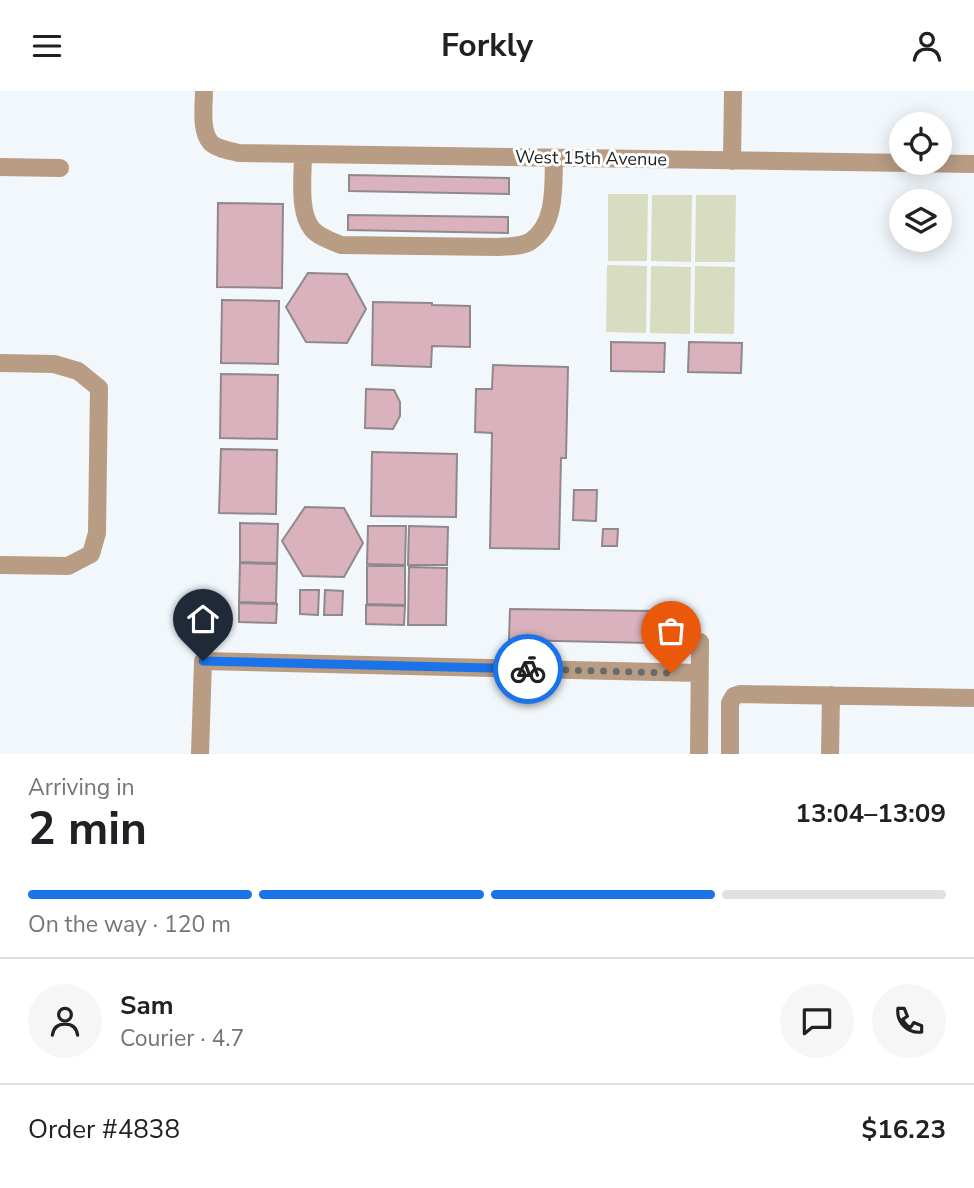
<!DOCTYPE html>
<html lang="en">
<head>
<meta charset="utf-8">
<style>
	:root { --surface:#fff; --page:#f6f6f6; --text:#202124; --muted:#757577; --line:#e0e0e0; --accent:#1a73e8 }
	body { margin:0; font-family:"Nunito Sans",sans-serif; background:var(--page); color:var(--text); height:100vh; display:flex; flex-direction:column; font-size:26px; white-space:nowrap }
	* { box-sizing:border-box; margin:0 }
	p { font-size:23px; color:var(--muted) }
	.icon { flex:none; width:38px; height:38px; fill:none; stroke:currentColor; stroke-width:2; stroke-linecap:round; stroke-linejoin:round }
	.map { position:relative; height:663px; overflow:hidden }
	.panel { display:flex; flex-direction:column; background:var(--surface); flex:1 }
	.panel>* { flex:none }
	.fabs { position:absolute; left:889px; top:21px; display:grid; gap:14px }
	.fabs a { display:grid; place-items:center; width:63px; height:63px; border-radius:50%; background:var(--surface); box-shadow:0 4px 18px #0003; font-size:35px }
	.pin { position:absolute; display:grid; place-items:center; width:60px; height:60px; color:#fff; margin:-72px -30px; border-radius:50% 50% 50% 0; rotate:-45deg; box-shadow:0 0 7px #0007 }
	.pin .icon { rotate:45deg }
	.courier { position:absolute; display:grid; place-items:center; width:70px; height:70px; margin:-35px; border:5px solid #1a73e8; border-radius:50%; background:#fff; color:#222; box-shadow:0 2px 9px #0007 }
	.summary em { font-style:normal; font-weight:700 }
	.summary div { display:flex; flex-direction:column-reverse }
	.summary { display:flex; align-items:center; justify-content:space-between; height:119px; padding:0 28px }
	h1 { font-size:46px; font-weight:700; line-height:52px }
	.bar { display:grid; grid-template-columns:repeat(4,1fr); gap:10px 7px; align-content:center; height:84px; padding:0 28px }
	.bar i { height:9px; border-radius:5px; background:var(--line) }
	.bar .selected { background:var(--accent) }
	.bar p { grid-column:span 4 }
	.line { display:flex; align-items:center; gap:18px; padding:0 28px; border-top:2px solid var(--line) }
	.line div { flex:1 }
	.round { display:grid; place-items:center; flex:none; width:74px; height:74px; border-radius:37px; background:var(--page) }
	header { display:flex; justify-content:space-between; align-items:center; height:91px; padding:0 28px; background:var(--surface); font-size:32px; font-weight:700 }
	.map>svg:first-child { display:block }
</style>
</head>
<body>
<header><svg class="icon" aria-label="menu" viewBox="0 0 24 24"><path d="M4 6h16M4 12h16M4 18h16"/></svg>Forkly<svg class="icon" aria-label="person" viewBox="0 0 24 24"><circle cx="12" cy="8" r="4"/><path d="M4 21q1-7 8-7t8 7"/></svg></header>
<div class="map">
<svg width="974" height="663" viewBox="0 0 974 663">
	<rect width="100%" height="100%" fill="#f2f7fb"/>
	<path fill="#d8ddc2" d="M608,103H648L647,170H608Z
		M652,104H692L691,171L651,170Z
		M696,104H736L735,171H695Z
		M607,174L647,175L646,242L606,241Z
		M651,175L691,176L690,243L650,242Z
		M695,175L735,176L734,243L694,242Z"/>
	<path fill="#d9b2be" stroke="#8f898b" stroke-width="2" d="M349,84L509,87V103L349,100Z
		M218,112L283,113L282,197L217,196Z
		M348,124L508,126V142L348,139Z
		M308,182L347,183L366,218L347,252L306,251L286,216Z
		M222,209L279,210L278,273L221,272Z
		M373,211L432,212V214L470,215V256L432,255L431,276L372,274Z
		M611,251L665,252L664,281L611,280Z
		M689,251L742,252L741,282L688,281Z
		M493,274L568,276L566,367H561L559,458L490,457L492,342L475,341L476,298H492Z
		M221,283L278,284L277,348L220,347Z
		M366,298L394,299L400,311V325L393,338L365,337Z
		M221,358L277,359L276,423L219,422Z
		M372,361L457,363L456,426L371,425Z
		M574,399H597L596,430L573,429Z
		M305,416L344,417L363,452L344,486L303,485L282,450Z
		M240,432L278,433L277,472L240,471Z
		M368,435H406L405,474L367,473Z
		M409,435L448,436L447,474H408Z
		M603,438H618L617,455H602Z
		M240,472L277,473L276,512L239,511Z
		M367,475H405V514L367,513Z
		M409,476L447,477L446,534H408Z
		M300,499H319L318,524L300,523Z
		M325,499L343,500L342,524H324Z
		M239,512L277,513L276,532L239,531Z
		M366,514L405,515L404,534L366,533Z
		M510,518L652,520V552L509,549Z"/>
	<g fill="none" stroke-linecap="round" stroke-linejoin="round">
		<path stroke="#b89c83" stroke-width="18" d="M204,0C204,15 200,40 211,52C218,58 230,60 239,62L974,73
			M303,63C303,84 298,121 312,138C319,146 331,150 341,154L499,156C509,155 522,156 531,150C557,132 553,93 554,67
			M732,70L733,0
			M0,76L60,77
			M0,272L54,273L78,280L99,297L97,442L91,463L68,475L0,474
			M200,663L203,570L699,582
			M699,663L700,551
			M730,663V612L734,605L740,603L974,607
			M830,663L831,604"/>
	</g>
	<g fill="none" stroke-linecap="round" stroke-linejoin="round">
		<path stroke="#686b6d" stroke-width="7" stroke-dasharray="0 12.6" d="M528,578L671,582"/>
		<path stroke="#1a73e8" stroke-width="9" d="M203,570L528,578"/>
	</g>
	<g text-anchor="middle" stroke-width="6" stroke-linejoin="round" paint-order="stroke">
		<g font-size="18" fill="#1e2021" stroke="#fff">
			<text transform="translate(591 67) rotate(1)" y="6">West 15th Avenue</text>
		</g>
	</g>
</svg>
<div class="fabs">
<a><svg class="icon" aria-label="locate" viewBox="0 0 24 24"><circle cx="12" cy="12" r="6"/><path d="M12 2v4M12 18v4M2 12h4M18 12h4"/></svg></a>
<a><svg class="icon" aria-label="layers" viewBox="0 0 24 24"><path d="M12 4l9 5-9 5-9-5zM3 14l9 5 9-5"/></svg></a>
</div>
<div class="pin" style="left:671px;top:582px;background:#ea580c"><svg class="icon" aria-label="bag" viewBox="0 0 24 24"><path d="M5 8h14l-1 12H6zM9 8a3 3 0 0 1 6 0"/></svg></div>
<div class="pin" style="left:203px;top:570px;background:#1f2937"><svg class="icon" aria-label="home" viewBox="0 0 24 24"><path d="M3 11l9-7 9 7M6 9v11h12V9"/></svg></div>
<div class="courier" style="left:528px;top:578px"><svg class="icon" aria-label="bike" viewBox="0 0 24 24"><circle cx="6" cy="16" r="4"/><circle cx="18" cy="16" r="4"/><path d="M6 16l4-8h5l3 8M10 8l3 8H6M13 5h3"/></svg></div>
</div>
<section class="panel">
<div class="summary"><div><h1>2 min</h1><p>Arriving in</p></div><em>13:04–13:09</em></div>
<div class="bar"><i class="selected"></i><i class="selected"></i><i class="selected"></i><i></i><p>On the way · 120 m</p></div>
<div class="line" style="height:126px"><a class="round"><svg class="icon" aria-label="person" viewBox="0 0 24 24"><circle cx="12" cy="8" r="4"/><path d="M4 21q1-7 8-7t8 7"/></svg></a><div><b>Sam</b><p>Courier · 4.7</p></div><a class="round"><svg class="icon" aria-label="chat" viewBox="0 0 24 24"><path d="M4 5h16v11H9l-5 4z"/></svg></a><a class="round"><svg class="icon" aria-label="phone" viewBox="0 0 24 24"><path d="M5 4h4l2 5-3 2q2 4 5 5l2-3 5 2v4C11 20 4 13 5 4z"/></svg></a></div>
<div class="line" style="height:91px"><div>Order #4838</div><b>$16.23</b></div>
</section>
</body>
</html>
